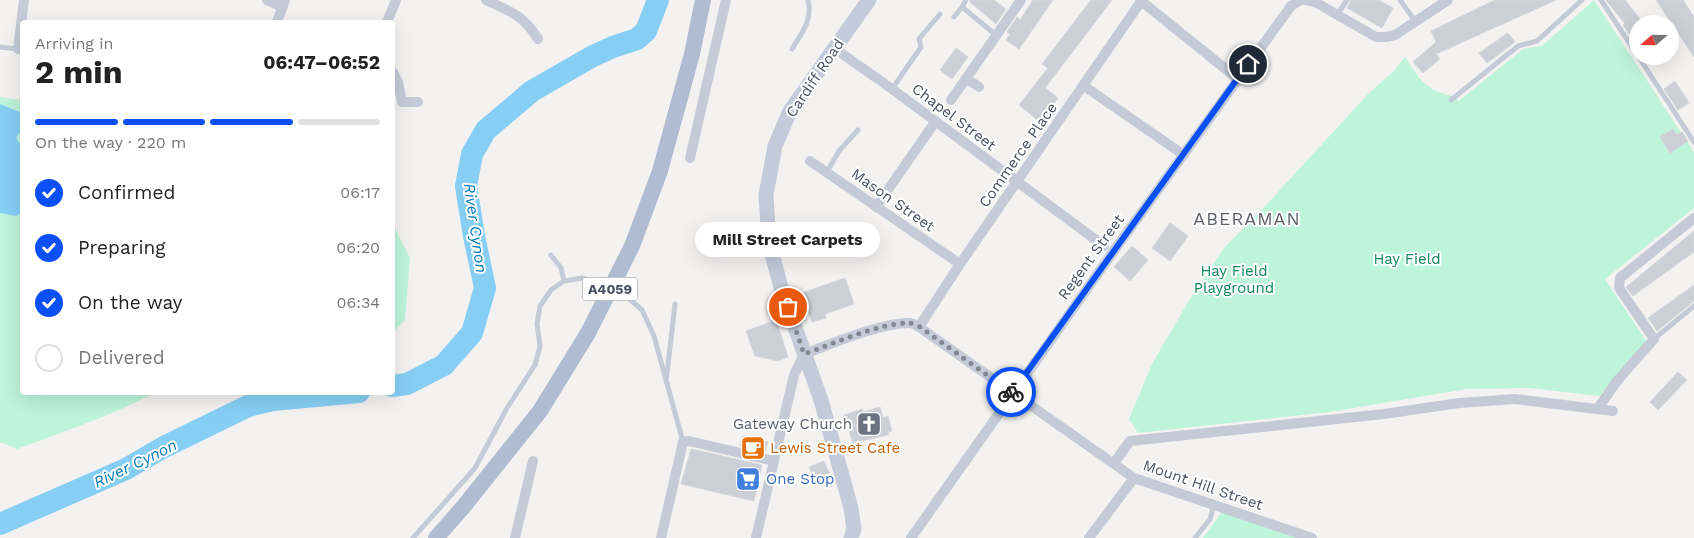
<!DOCTYPE html>
<html lang="en">
<head>
<meta charset="utf-8">
<style>
	:root { --surface:#fff; --page:#f2f2f2; --text:#222; --muted:#767676; --line:#e0e0e0; --accent:#0a50f6 }
	body { margin:0; font-family:"Work Sans",sans-serif; background:var(--page); color:var(--text); height:100vh; display:flex; flex-direction:column; font-size:19px; white-space:nowrap }
	* { box-sizing:border-box; margin:0 }
	p { font-size:16px; color:var(--muted) }
	.icon { flex:none; width:28px; height:28px; fill:none; stroke:currentColor; stroke-width:2; stroke-linecap:round; stroke-linejoin:round }
	.map { position:relative; flex:1; overflow:hidden }
	.panel { position:absolute; left:20px; top:20px; width:375px; height:375px; display:flex; flex-direction:column; background:var(--surface); border-radius:5px; box-shadow:0 5px 20px #0002 }
	.panel>* { flex:none }
	.needle { width:32px; rotate:250deg }
	.buttons { position:absolute; left:1629px; top:15px; display:grid; gap:10px }
	.buttons a { display:grid; place-items:center; width:50px; height:50px; border-radius:50%; background:var(--surface); box-shadow:0 5px 20px #0002; font-size:25px }
	.pin { position:absolute; display:grid; place-items:center; width:42px; height:42px; color:#fff; margin:-21px; border:2px solid #fff; border-radius:50%; box-shadow:0 1px 5px #0007 }
	.courier { position:absolute; display:grid; place-items:center; width:50px; height:50px; margin:-25px; border:4px solid #0a50f6; border-radius:50%; background:#fff; color:#222; box-shadow:0 1px 6px #0007 }
	.bubble { position:absolute; height:35px; border-radius:18px; background:var(--surface); box-shadow:0 5px 20px #0002; font-size:16px; font-weight:700; line-height:35px; text-align:center }
	.head em { font-style:normal; font-weight:700 }
	.head div { display:flex; flex-direction:column-reverse }
	.head { display:flex; align-items:center; justify-content:space-between; height:85px; padding:0 15px }
	h1 { font-size:32px; font-weight:700; line-height:38px }
	.bar { display:grid; grid-template-columns:repeat(4,1fr); gap:8px 5px; align-content:center; height:60px; padding:0 15px }
	.bar i { height:6px; border-radius:4px; background:var(--line) }
	.bar .selected { background:var(--accent) }
	.bar p { grid-column:span 4 }
	ol { padding:0 15px; list-style:none }
	li { display:flex; align-items:center; gap:15px; height:55px }
	li p { margin-inline-start:auto }
	li .icon { padding:5px; border-radius:50%; background:var(--accent); color:#fff; stroke-width:4 }
	li:last-child { color:var(--muted) }
	li i { width:28px; height:28px; border:2px solid var(--line); border-radius:50% }
	.map>svg:first-child { display:block }
</style>
</head>
<body>
<div class="map">
<svg width="1694" height="538" viewBox="0 0 1694 538">
	<rect width="100%" height="100%" fill="#f4f2f1"/>
	<path fill="#bdf4da" d="M1594,0L1694,152V208L1605,279L1646,341L1599,396L1530,388L1467,389L1330,412L1138,433L1129,419L1153,362L1187,304L1225,247L1266,205L1369,93L1394,71L1405,57C1412,68 1422,84 1434,90C1443,95 1448,92 1459,101L1523,49L1542,46Z
		M0,97L22,100V392L155,393C111,415 64,432 17,449L0,442Z
		M393,225L410,258L405,320L393,332Z
		M1222,512L1297,538H1203Z"/>
	<path fill="#87cef4" d="M0,104L22,113V129L16,138L22,147V213L16,216L0,213Z"/>
	<g fill="none" stroke-linecap="round" stroke-linejoin="round">
		<path stroke="#87cef4" stroke-width="22" d="M392,386L407,384L444,365L472,333L485,288L474,236L466,186L472,154L486,130L532,91L593,56L613,47L637,39L646,31L658,0
			M0,524L126,469L164,447L248,406L273,400L359,392"/>
	</g>
	<path fill="#cdcfd7" stroke="#d5d6dd" d="M970,0H994L1006,9L996,24L970,2Z
		M1033,0H1053L1019,49L1006,40L1010,34L1007,32L1017,17L1020,20Z
		M1091,0H1112L1045,88L1058,98L1040,122L1019,105L1048,68L1042,64Z
		M1351,0H1378L1393,8L1382,28L1347,8Z
		M1495,0H1556L1436,54L1440,59L1423,73L1413,62L1436,42L1431,31Z
		M1606,0H1625L1637,15L1643,24H1638V46L1623,25L1625,24Z
		M1656,0H1683L1694,17V57Z
		M1508,33L1515,42L1487,63L1479,53Z
		M956,48L968,57L952,79L940,70Z
		M1675,81L1689,103L1678,110L1664,89Z
		M1673,129L1677,135L1682,132L1688,141L1670,153L1660,137Z
		M1170,223L1188,236L1170,261L1152,248Z
		M1694,231V252L1633,296L1626,287Z
		M1132,246L1148,260L1130,281L1114,267Z
		M845,278L854,304L825,314L826,318L812,322L802,293Z
		M1694,285V301L1657,331L1648,318Z
		M776,320L788,357L778,361L755,356L746,331Z
		M1678,372L1687,380L1658,410L1650,402Z
		M880,407L883,418L888,416L892,431L888,432V435L853,443L844,415L862,409L863,412Z
		M743,436L768,442L765,452L740,446Z
		M691,449L762,465L754,501L681,484Z
		M824,461L831,477L816,483L809,467Z"/>
	<g fill="none" stroke-linecap="round" stroke-linejoin="round">
		<path stroke="#c4cbd7" stroke-width="5" d="M1400,0L1415,21
			M1601,0L1638,56
			M962,7L966,0
			M1337,15L1347,0
			M954,17L962,7L996,35
			M0,47L18,49
			M792,49C802,33 813,19 808,0
			M1638,56L1694,142
			M892,89L921,47L919,39L940,14
			M1451,100L1518,46L1537,41L1582,0
			M827,172L839,151L858,130
			M551,255L561,268L564,281L582,278L598,283
			M626,296L642,310L654,336L683,442
			M1654,339L1694,306
			M666,382L675,304
			M413,538L475,468L507,408L535,365L540,346L537,324L540,306L551,290L564,281
			M1195,538L1210,519L1214,505"/>
		<path stroke="#c4cbd7" stroke-width="10" d="M267,0L282,7
			M486,0C511,12 522,14 538,39
			M1140,0L1238,79
			M1306,0L1315,2L1376,37H1386L1395,35L1448,0
			M277,22L285,0
			M387,22L396,0
			M834,48L892,89L1104,246
			M22,50L18,49L24,0
			M392,71L398,82L402,102H418
			M966,78L979,87
			M1084,86L1184,155
			M951,100L1021,0
			M690,158L726,0
			M810,161L960,264
			M876,207L935,122
			M919,327L960,264L1142,0
			M1598,408L1617,381L1654,339L1619,288L1620,278L1694,218
			M1114,463L1130,441L1384,414L1459,403L1515,399L1613,411
			M515,538L533,461
			M661,538L683,442L689,441L774,461
			M756,538L794,375L804,354C832,344 880,323 909,323C912,323 916,325 919,327L1134,478L1312,538
			M911,538L1113,252L1291,6L1301,0
			M1089,538L1134,478"/>
		<path stroke="#c3cbdb" stroke-width="15" d="M851,538L854,529L851,508L821,400L782,291L769,243L766,195L775,146L790,111L869,0"/>
		<path stroke="#afbcd2" stroke-width="16" d="M436,538L464,506L540,411L588,333L632,246L660,171L692,54L703,0"/>
		<path stroke="#c4cbd7" stroke-width="5" d="M598,283L626,296"/>
	</g>
	<g fill="none" stroke-linecap="round" stroke-linejoin="round">
		<path stroke="#848993" stroke-width="5" stroke-dasharray="0 9" d="M788,307L804,354C832,344 880,323 909,323C912,323 916,325 920,327L1011,392"/>
		<path stroke="#0a50f6" stroke-width="6" d="M1011,392L1012,393L1248,64"/>
	</g>
	<defs>
		<symbol id="church-square" viewBox="-11 -11 22 22"><rect x="-9" y="-9" width="18" height="18" rx="4" fill="#6b7280" stroke="#fff"/><path d="M-1.2-6h2.4v3.5h3.3v2.4h-3.3V6h-2.4V-.1h-3.3v-2.4h3.3Z" fill="#fff"/></symbol>
		<symbol id="cafe-square" viewBox="-11 -11 22 22"><rect x="-9" y="-9" width="18" height="18" rx="4" fill="#e8710a" stroke="#fff"/><path d="M-5.5-4.5H6V0H3Q3 3.5 0 3.5H-2.5Q-5.5 3.5-5.5 0ZM3-3.2v2h1.7v-2ZM-6 4.5H4V6H-6Z" fill="#fff"/></symbol>
		<symbol id="supermarket-square" viewBox="-11 -11 22 22"><rect x="-9" y="-9" width="18" height="18" rx="4" fill="#3f7fe0" stroke="#fff"/><path d="M-6-5.5h2.5l.6 2H6L4.5 2H-2.5L-4.4-4H-6ZM-1.5 3.2a1.3 1.3 0 1 0 .1 0ZM3 3.2a1.3 1.3 0 1 0 .1 0Z" fill="#fff"/></symbol>
	</defs>
	<g fill-rule="evenodd">
		<use href="#church-square" x="855" y="410" width="28" height="28"/>
		<use href="#cafe-square" x="739" y="434" width="28" height="28"/>
		<use href="#supermarket-square" x="734" y="465" width="28" height="28"/>
	</g>
	<g text-anchor="middle" stroke-width="4" stroke-linejoin="round" paint-order="stroke">
		<rect fill="#fff" stroke="#7e8590" stroke-width="1" x="582.5" y="277.5" width="55" height="23" rx="4"/>
		<g font-size="14" font-weight="bold" fill="#475161">
			<text x="610" y="294">A4059</text>
		</g>
		<g font-size="15" fill="#475161" stroke="#fff">
			<text transform="translate(815 78) rotate(-56)" y="5">Cardiff Road</text>
			<text transform="translate(954 117) rotate(37)" y="5">Chapel Street</text>
			<text transform="translate(1018 155) rotate(-55)" y="5">Commerce Place</text>
			<text transform="translate(893 200) rotate(35)" y="5">Mason Street</text>
			<text transform="translate(1091 257) rotate(-54)" y="5">Regent Street</text>
			<text transform="translate(1203 485) rotate(19)" y="5">Mount Hill Street</text>
		</g>
		<g font-size="15" fill="#0f855a" stroke="#fff">
			<text x="1407" y="264">Hay Field</text>
			<text x="1234" y="276">Hay Field<tspan x="1234" dy="17">Playground</tspan></text>
		</g>
		<g font-size="15" fill="#5b616d" stroke="#fff" text-anchor="end">
			<text x="852" y="429">Gateway Church</text>
		</g>
		<g font-size="15" fill="#c56008" stroke="#fff" text-anchor="start">
			<text x="770" y="453">Lewis Street Cafe</text>
		</g>
		<g font-size="15" fill="#366cbe" stroke="#fff" text-anchor="start">
			<text x="766" y="484">One Stop</text>
		</g>
		<g font-size="16" font-style="italic" fill="#007abb" stroke="#fff">
			<text transform="translate(476 228) rotate(82)" y="6">River Cynon</text>
			<text transform="translate(135 463) rotate(-26)" y="6">River Cynon</text>
		</g>
		<g font-size="18" letter-spacing="1" fill="#5d6067" stroke="#fff">
			<text x="1247" y="225">ABERAMAN</text>
		</g>
	</g>
</svg>
<div class="buttons">
<a><svg class="needle" viewBox="-14 -14 28 28"><path d="M0-13l5 13h-10z" fill="#e53935"/><path d="M0 13l5-13h-10z" fill="#767676"/></svg></a>
</div>
<div class="pin" style="left:788px;top:307px;background:#ea580c"><svg class="icon" aria-label="bag" viewBox="0 0 24 24"><path d="M5 8h14l-1 12H6zM9 8a3 3 0 0 1 6 0"/></svg></div>
<div class="pin" style="left:1248px;top:64px;background:#1f2937"><svg class="icon" aria-label="home" viewBox="0 0 24 24"><path d="M3 11l9-7 9 7M6 9v11h12V9"/></svg></div>
<div class="courier" style="left:1011px;top:392px"><svg class="icon" aria-label="bike" viewBox="0 0 24 24"><circle cx="6" cy="16" r="4"/><circle cx="18" cy="16" r="4"/><path d="M6 16l4-8h5l3 8M10 8l3 8H6M13 5h3"/></svg></div>
<div class="bubble" style="left:695px;top:222px;width:185px">Mill Street Carpets</div>
<section class="panel">
<div class="head"><div><h1>2 min</h1><p>Arriving in</p></div><em>06:47–06:52</em></div>
<div class="bar"><i class="selected"></i><i class="selected"></i><i class="selected"></i><i></i><p>On the way · 220 m</p></div>
<ol>
<li><svg class="icon" aria-label="check" viewBox="0 0 24 24"><path d="M5 12l5 5 9-10"/></svg>Confirmed<p>06:17</p></li>
<li><svg class="icon" aria-label="check" viewBox="0 0 24 24"><path d="M5 12l5 5 9-10"/></svg>Preparing<p>06:20</p></li>
<li><svg class="icon" aria-label="check" viewBox="0 0 24 24"><path d="M5 12l5 5 9-10"/></svg>On the way<p>06:34</p></li>
<li><i></i>Delivered</li>
</ol>
</section>
</div>
</body>
</html>
